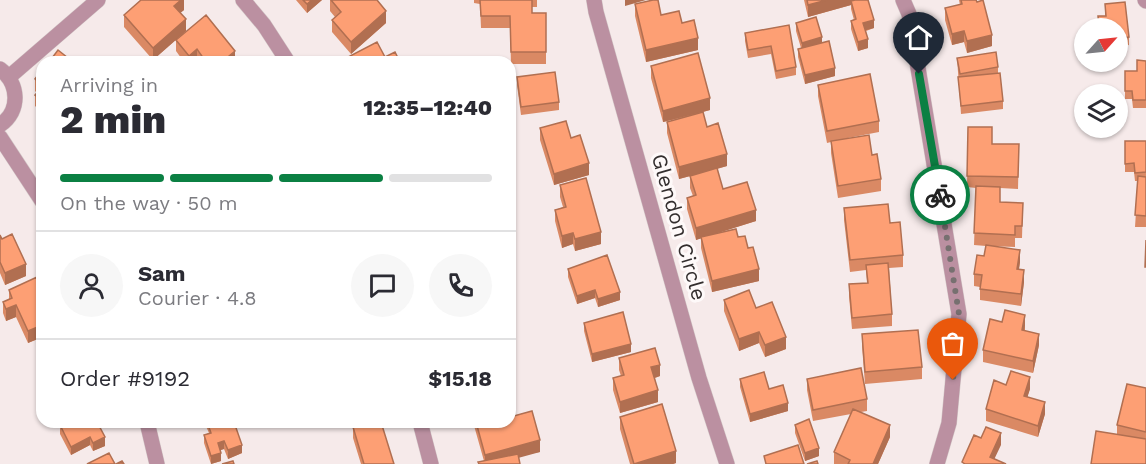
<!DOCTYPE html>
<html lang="en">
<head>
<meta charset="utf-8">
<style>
	:root { --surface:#fff; --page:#f7f7f7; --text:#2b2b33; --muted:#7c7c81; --line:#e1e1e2; --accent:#0b8043 }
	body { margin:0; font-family:"Work Sans",sans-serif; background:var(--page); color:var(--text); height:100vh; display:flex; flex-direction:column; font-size:22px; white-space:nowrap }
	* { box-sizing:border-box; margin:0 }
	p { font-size:20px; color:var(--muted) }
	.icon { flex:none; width:33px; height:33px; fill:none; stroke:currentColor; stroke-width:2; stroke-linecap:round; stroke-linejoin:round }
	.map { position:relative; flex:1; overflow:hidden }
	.details { position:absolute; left:36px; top:56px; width:480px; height:372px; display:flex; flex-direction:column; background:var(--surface); border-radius:18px; box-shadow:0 2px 4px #0004 }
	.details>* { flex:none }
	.needle { width:39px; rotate:63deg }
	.buttons { position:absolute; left:1074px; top:18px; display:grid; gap:12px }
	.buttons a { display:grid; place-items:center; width:54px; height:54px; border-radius:50%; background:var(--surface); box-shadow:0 2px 4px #0004; font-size:30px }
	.pin { position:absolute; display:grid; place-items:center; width:51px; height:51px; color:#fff; margin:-62px -26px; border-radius:50% 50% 50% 0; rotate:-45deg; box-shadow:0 0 6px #0007 }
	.pin .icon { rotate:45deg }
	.courier { position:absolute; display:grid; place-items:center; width:60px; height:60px; margin:-30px; border:4px solid #0b8043; border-radius:50%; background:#fff; color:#222; box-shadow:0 2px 8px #0007 }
	.headline em { font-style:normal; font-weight:800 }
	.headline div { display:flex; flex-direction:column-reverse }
	.headline { display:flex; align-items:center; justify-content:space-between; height:102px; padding:0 24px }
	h1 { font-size:39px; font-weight:800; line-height:45px }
	.bar { display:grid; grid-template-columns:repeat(4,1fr); gap:9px 6px; align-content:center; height:72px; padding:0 24px }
	.bar i { height:8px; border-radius:4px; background:var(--line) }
	.bar .selected { background:var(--accent) }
	.bar p { grid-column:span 4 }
	.line { display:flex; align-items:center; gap:15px; padding:0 24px; border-top:2px solid var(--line) }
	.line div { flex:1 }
	.round { display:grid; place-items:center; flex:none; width:63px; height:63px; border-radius:32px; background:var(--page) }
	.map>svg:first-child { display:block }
</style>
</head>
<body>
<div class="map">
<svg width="1146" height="464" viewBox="0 0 1146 464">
	<rect width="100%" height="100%" fill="#f6eaea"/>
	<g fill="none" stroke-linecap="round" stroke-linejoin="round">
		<defs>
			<path id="minor" d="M243,0L264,25L288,62
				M594,0L596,12L699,378L727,464
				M903,0L909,14L959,314L949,423L937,464
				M1145,0L1146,1
				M0,69C19,83 21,111 0,125
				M9,77L98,0
				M0,137L42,201
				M147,422L157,464
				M420,422L431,464"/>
		</defs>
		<use href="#minor" stroke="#d3c8c8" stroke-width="16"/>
		<use href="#minor" stroke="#bb90a1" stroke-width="15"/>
	</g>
	<path fill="#da8964" d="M184,0V10L180,13L186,31L153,60L124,27V15Z
		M296,0H322L307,13Z
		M330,0H377L386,23L351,54L332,32V20L335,17L330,11Z
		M474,0H537V7H532V13H546V64H511L510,28H481L480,4L474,3Z
		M804,0H868L874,28L866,31L868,48L858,51L851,29V21L854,20L851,9V5L808,17Z
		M959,0H976L992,46L967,53L964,42L952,45L945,20V8L960,5Z
		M635,4L682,23L698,50L646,62L635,16Z
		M1105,4L1129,37V45L1118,47V28H1098V16H1105Z
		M796,23L822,43L835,76L805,84L798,57V49L801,48L796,31Z
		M789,25L796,67V75L776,79L771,54L748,58L745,41V33Z
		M176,40L235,62H184L176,51Z
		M957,58L998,67V73L1003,101V109L961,114Z
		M1146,61V108H1133L1132,99H1125V71H1137Z
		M651,66L710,110L703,112L707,127L727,166L717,169L723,189L756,221L717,233L738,237L748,248L759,281L712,292L701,248V238L696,240L687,209V198L693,196L690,188V176L709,171L679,179L667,133V122L685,117L663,122L651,78Z
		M42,70V112L35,106V95L37,93L35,91V79Z
		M517,77L559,102V110L521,115L517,85Z
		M818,85L879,121V132L848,138L872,155L881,179V191L838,198L831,153V142L827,143L818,96Z
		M968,127L992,144H1019L1018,189L1000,188V202L1023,203L1022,238H1015V247L988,246L1020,262L1019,269L1024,282L1021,306L980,300V287L974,286V274L984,256L986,246L974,245L976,188L967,187Z
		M540,128L571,138L589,175L554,185L540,140Z
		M1125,141H1146V227H1135L1138,181H1135L1134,172H1125Z
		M560,185L601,244L575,251L573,244L562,248L555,221V210L563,207L560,197Z
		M844,208L890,223L903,255V267L889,268L892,314V326L852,329L849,296V284L867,283L866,270L850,272L844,220Z
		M0,235L26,276L5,285L0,273Z
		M568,269L620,300L598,307L595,298L577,304L568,277Z
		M42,287V343L40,338L28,343L16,317L6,321L3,313V302L9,299V290Z
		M724,300L756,308L786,349L765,357L759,343L739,351L724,311Z
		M584,323L631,352L592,362L584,331Z
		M1025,326V331L1039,345L1033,373L983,362V350Z
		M862,334L922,367V379L865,384L862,346Z
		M619,358L660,376L655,378L658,402L620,413L613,390V378L621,376L619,370Z
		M740,379L769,389L788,411L750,422L740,387Z
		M807,379L867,399V411L861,412L890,437L878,464H834V452L851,414L813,421L807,390Z
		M1006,385L1030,389L1027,397L1045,414L1038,437L986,421V409Z
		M1146,388V464L1117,434V425Z
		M620,417L676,463L673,464H630L620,429Z
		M205,422H234L242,453L228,459L224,449L220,450L221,461L211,464L204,443V435L209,433L205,424Z
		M473,422H510L540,452L484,461Z
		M71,423L105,446L93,451L90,445L71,455L60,434V425Z
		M795,425L819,456L805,461L795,433Z
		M353,427L394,464H361L353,438Z"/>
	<path fill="#b16f51" d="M181,0H184V10L174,18V6Z
		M312,0H322L307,13V4Z
		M625,0H646L625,6Z
		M827,0H859L851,1V5L808,17V5Z
		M386,11V23L351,54V42Z
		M186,19V31L153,60V48Z
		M874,20V28L863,31V23Z
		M964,31V42L952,45V34Z
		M992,35V46L967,53V41Z
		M822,37V45L802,51V43Z
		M698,38V50L646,62V50Z
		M868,39V48L858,51V42Z
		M197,49V61L189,62V56Z
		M235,51V62H229V56Z
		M835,68V76L805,84V75Z
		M710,98V110L663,122V111Z
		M727,154V166L679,179V167Z
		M589,163V175L554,185V174Z
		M756,210V221L696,240V228Z
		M601,232V244L575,251V239Z
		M573,233V244L562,248V236Z
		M1020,250V262L1017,281V269Z
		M26,264V276L5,285V273Z
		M759,269V281L712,292V281Z
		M1024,270V282L1021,306V294Z
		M595,290V298L577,304V296Z
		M620,292V300L598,307V299Z
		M16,305V317L6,321V309Z
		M1025,315V326L1022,342V330Z
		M40,326V338L28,343V331Z
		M759,332V343L739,351V339Z
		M1039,334V345L1033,373V361Z
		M786,337V349L765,357V345Z
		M631,344V352L592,362V354Z
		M660,365V376L651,379V367Z
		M1030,377V389L1024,408V396Z
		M658,390V402L620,413V402Z
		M1045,402V414L1038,437V426Z
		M788,403V411L750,422V414Z
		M890,425V437L878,464H873Z
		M1001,433V445L992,464L990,457Z
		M90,437V445L71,455V447Z
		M105,437V446L93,451V443Z
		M540,440V452L496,464H485V455Z
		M224,441V449L218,451V443Z
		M242,445V453L228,459V450Z
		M819,448V456L805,461V453Z
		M676,451V463L673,464H635Z
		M221,453V461L211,464V456Z"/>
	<path fill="#fd9f74" stroke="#b16f51" stroke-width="1.5" d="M141,0H181L174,6L186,19L153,48L124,15Z
		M303,0H312L307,4Z
		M331,0H377L386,11L351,42L332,20L341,12Z
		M480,0H532V13H546V52H511L510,16H481Z
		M653,0H658L661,15L679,11L682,23L694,20L698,38L646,50L635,4Z
		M807,0H827L808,5Z
		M855,0H868L874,20L863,23L868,39L858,42L851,21L856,19L851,1Z
		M961,0H976L977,2L983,0L992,35L967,41L964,31L952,34L945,8L962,4Z
		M1125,2L1129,37L1118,38V28H1099L1098,16H1106L1105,4Z
		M206,15L235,51L229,56L234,62H206L197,49L189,56L176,40Z
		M816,17L822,37L802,43L796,23Z
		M789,25L796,67L776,71L771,46L748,50L745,33Z
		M829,41L835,68L805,75L798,49Z
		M377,42L385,57L395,52L400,62H350L348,57Z
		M58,50L73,62H49Z
		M996,52L998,67L960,74L957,58Z
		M698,53L710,98L663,111L651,66Z
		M1137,60L1146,61V100H1133L1132,91H1125V71H1137Z
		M42,70V85L35,79Z
		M555,72L559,102L521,107L517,77Z
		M1000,73L1003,101L961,106L958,77Z
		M870,74L879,121L827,131L818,85Z
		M42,87V100L35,95Z
		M703,112L707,127L718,123L727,154L679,167L667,122Z
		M566,121L571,138L580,135L589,163L554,174L540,128Z
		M968,127H992V144H1019L1018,177L967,176Z
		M869,135L872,155L877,154L881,179L838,186L831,141Z
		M1125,141H1146V172L1135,173L1134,163L1125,164Z
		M717,168L723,189L747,182L756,210L696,228L687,198L696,195L690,176Z
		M1138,176L1146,177V216L1135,215Z
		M586,178L601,232L575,239L573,233L562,236L555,210L566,207L560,185Z
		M976,186L1000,187V202L1023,203L1022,226H1015V235L974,233Z
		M888,204L890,223L900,222L903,255L850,260L844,208Z
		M736,229L738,237L745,236L748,248L753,247L759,269L712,281L701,237Z
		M12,234L26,264L5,273L0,262V235L2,239Z
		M1146,240V267H1145Z
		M986,245L1020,250L1017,269L1024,270L1021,294L980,289L982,275L974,274L977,255L984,256Z
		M607,255L620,292L598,299L595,290L577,296L568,269Z
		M888,263L892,314L852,318L849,284L868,283L866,265Z
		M37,277L42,287V331L40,326L28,331L16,305L6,309L3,302L12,298L9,290Z
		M749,290L756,308L772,302L786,337L765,345L759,332L739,339L724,300Z
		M1005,310L1025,315L1022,330L1039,334L1033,361L983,350L990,319L1002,322Z
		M623,312L631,344L592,354L584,323Z
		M918,330L922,367L865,372L862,334Z
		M655,348L660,365L651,367L658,390L620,402L613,378L624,375L619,358Z
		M861,368L867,399L813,410L807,379Z
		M1011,371L1030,377L1024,396L1045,402L1038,426L986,409L994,380L1006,385Z
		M764,372L769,389L783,385L788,403L750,414L740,379Z
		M1127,384L1146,388V432L1117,425Z
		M662,404L676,451L634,464L620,417Z
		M853,409L890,425L873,464H848L850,460L834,452Z
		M532,411L540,440L485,455L476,422H510V417Z
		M809,419L819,448L805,453L795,425Z
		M68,422H71V423L75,422H97L105,437L93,443L90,437L71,447L60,425Z
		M207,422H234L242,445L228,450L224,441L218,443L221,453L211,456L204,435L211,433Z
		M372,422H381L394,464H364L353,427Z
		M986,427L1001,433L990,457L1006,464H965L962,462L974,435L981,438Z
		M1096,431L1146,439V464H1091Z
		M798,445L804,464H766L764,456Z
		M109,453L115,464H87Z
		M518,454L520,464H479L478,462Z
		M122,461L124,464H116Z
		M233,461L234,464H222Z
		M817,461L818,464H807Z"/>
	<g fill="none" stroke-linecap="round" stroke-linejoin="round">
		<path stroke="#777070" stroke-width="6" stroke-dasharray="0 10.8" d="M940,195L959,314L953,380"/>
		<path stroke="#0b8043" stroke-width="8" d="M919,74L940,195"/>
	</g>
	<g text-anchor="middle" stroke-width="6" stroke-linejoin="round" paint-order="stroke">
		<g font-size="21" fill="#332e2e" stroke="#fef9f9">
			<text transform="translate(679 227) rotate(74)" y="7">Glendon Circle</text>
		</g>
	</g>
</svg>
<div class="buttons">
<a><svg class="needle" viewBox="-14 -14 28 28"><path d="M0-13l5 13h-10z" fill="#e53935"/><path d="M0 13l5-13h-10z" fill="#7c7c81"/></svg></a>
<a><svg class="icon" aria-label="layers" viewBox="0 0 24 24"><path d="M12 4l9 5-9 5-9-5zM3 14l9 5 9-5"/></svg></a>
</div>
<div class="pin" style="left:953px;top:380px;background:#ea580c"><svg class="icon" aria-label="bag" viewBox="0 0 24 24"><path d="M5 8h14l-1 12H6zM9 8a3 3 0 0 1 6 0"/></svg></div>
<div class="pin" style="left:919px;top:74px;background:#1f2937"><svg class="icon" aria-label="home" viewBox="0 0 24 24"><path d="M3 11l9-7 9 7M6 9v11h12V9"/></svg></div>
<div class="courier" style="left:940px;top:195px"><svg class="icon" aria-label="bike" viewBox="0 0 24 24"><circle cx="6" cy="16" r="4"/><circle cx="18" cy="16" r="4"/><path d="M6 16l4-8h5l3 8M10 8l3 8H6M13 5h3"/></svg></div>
<section class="details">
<div class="headline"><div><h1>2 min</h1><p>Arriving in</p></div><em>12:35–12:40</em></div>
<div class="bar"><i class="selected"></i><i class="selected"></i><i class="selected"></i><i></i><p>On the way · 50 m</p></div>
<div class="line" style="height:108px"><a class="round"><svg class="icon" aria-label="person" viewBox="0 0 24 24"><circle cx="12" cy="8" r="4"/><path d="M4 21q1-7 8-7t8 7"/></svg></a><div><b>Sam</b><p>Courier · 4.8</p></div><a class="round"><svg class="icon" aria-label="chat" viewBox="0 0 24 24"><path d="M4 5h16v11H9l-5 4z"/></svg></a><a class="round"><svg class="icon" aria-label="phone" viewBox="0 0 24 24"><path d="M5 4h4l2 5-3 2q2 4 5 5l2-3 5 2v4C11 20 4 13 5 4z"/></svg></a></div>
<div class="line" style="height:78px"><div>Order #9192</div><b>$15.18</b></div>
</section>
</div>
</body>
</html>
